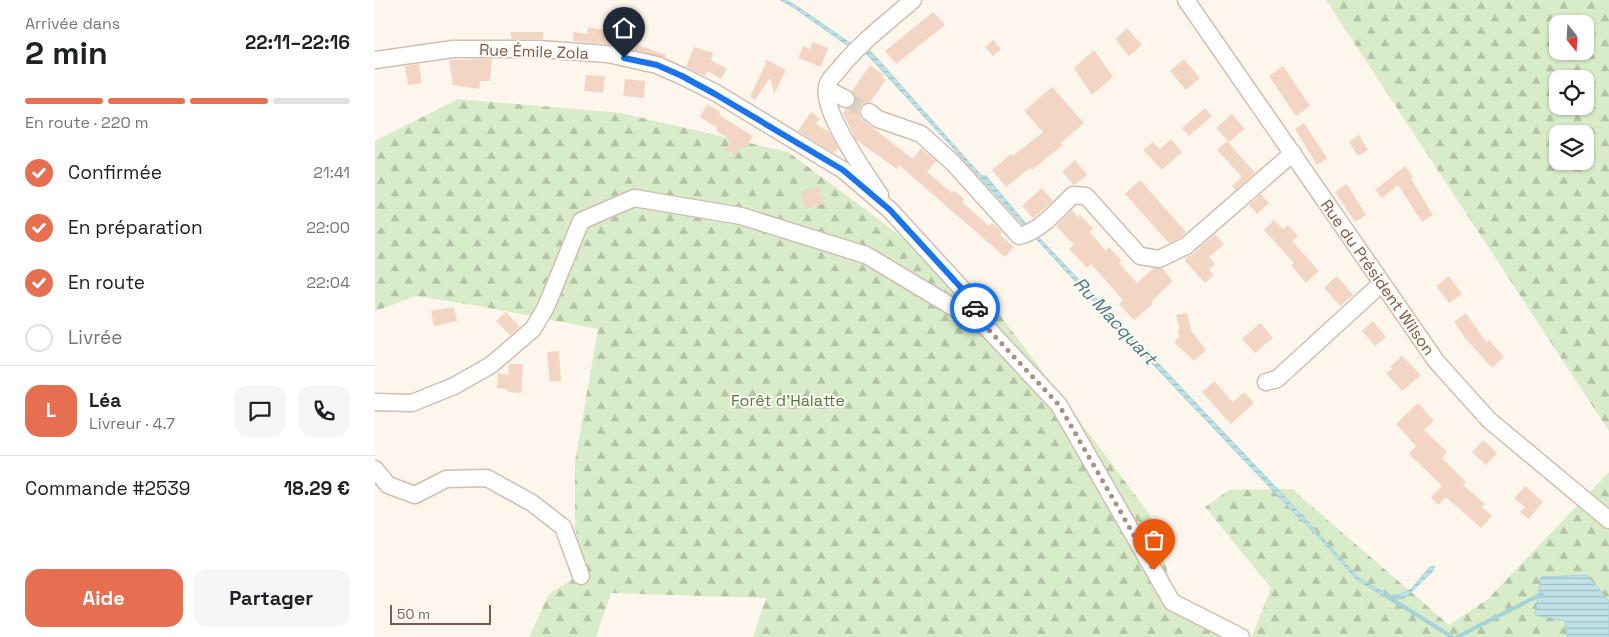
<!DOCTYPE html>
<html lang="fr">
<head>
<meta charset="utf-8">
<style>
	:root { --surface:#fff; --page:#f6f6f6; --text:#202124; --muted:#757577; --line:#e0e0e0; --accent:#e76f51 }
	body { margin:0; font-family:"Space Grotesk",sans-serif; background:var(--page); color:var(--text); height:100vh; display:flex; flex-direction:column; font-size:19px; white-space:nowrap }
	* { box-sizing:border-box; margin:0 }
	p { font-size:16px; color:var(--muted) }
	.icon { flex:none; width:28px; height:28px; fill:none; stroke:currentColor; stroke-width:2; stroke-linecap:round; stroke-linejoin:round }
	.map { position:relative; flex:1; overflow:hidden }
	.panel { display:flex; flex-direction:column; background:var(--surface); width:375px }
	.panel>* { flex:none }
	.needle { width:32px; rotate:162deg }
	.tools { position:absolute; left:1174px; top:15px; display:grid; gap:10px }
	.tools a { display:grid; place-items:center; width:45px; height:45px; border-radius:10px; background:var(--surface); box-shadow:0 1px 4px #0004; font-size:25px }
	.scale { position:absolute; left:15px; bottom:12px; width:101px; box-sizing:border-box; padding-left:5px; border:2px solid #7a5c4d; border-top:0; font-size:14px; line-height:18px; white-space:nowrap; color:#7a5c4d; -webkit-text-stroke:4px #fffaf3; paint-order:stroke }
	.pin { position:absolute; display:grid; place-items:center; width:42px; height:42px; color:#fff; margin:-51px -21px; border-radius:50% 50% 50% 0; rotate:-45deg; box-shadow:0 0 5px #0007 }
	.pin .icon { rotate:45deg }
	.courier { position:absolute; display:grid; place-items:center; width:50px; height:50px; margin:-25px; border:4px solid #1a73e8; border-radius:50%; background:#fff; color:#222; box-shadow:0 1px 6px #0007 }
	.head em { font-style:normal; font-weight:600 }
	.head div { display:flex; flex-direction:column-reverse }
	.head { display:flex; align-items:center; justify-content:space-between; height:85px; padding:0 25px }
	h1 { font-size:32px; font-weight:600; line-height:38px }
	.bar { display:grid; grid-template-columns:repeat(4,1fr); gap:8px 5px; align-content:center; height:60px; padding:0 25px }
	.bar i { height:6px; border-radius:4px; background:var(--line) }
	.bar .on { background:var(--accent) }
	.bar p { grid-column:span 4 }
	.line { display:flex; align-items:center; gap:12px; padding:0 25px; border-top:1px solid var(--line) }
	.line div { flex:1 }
	.round { display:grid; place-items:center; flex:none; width:52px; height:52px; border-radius:15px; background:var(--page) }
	ol { padding:0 25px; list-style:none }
	li { display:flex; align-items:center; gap:15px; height:55px }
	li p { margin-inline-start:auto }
	li .icon { padding:5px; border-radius:50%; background:var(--accent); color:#fff; stroke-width:4 }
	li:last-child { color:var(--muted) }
	li i { width:28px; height:28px; border:2px solid var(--line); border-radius:50% }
	.button { display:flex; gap:10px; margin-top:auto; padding:10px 25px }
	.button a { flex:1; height:58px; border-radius:15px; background:var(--accent); color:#fff; font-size:20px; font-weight:600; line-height:58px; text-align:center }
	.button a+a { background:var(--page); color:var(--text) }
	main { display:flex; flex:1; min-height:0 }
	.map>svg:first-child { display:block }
</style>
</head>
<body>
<main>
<section class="panel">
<div class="head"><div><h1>2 min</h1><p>Arrivée dans</p></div><em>22:11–22:16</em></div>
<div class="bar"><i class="on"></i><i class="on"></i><i class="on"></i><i></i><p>En route · 220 m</p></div>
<ol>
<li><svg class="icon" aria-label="check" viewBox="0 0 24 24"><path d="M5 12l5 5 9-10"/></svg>Confirmée<p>21:41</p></li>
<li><svg class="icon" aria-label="check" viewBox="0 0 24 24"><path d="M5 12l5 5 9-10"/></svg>En préparation<p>22:00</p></li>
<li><svg class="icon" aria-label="check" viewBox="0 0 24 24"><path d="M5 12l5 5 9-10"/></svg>En route<p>22:04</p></li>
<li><i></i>Livrée</li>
</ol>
<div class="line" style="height:90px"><b class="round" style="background:var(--accent);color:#fff">L</b><div><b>Léa</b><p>Livreur · 4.7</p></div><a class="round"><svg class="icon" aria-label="chat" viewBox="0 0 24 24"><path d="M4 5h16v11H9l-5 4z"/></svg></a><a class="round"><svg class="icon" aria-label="phone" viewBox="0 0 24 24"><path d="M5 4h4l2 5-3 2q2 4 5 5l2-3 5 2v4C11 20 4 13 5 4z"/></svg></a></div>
<div class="line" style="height:65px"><div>Commande #2539</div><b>18.29 €</b></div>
<div class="button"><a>Aide</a><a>Partager</a></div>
</section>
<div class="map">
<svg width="1234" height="637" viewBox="0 0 1234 637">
	<defs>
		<pattern id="forest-firs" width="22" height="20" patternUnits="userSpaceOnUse" patternTransform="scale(1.25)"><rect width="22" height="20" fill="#d8ecc9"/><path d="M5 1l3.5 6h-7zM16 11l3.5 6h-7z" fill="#b4c2a5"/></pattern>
		<pattern id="water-rules" width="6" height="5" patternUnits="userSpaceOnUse" patternTransform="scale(1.25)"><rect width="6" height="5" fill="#bfe3e8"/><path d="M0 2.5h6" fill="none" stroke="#a0bbbe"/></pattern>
	</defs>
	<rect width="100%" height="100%" fill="#fdf6ec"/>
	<path fill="url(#forest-firs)" fill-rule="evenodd" d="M951,0H1234V431ZM1182,24H1210V51H1182ZM1182,79H1210V106H1182ZM1182,134H1210V161H1182Z
		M83,99L246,113L413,152L494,212L622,311L775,515L806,615L877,637L896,588L830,507L854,490L917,489L1074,625L1113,599L1234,472V601L1232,600L1190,621L1192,637H378L391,598L236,593L221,637H154L174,594L192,583L209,569L200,528V462L223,329L104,306L41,296L0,311V141Z"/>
	<path fill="url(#water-rules)" stroke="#a5d3da" d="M405,0H411L420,5L478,45L476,48L418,7Z
		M492,47L595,163L607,176H611L652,225L912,499L984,578L1012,594L1024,595L1036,589L1055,567L1060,566L1058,571L1030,598L1024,599L1010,597L982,580L941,534L922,516L731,315L487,49Z
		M1212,575L1234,601V637H1192L1190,621L1160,615L1166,577Z"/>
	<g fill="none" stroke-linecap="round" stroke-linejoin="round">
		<path stroke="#a5d3da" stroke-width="4" d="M1010,595L1077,637
			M1082,637L1167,594"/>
	</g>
	<path fill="#f3d5c3" d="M558,12L570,25L521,64L510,51Z
		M231,23L250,27L249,43L263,45L291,55L290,58L235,44L198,41L199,32L212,34L213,27L230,30Z
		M752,28L767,45L754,56L740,39Z
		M136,32H168V39H136Z
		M618,40L626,49L618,56L610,47Z
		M438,42L453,48L446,67L423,58L428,46L435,49Z
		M319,47L338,53L336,60L352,69L346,79L333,71L330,76L311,67Z
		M719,50L738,77L717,95L699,68Z
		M117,59L115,81H105L104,89L78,85L74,60Z
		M390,59L411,70L399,94L395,78L380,100L375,97L391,63Z
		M809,59L825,78L811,90L795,71Z
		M44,64L47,83L33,85L30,66Z
		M495,65L509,75L507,77L511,80L495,102L490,103L486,106L484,111L485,118L538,159L546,148L561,161L552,172L577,193L579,191L589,199L587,202L614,226L617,223L625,230L627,232L625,235L639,247L630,257L524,165L522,169L481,140L468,113L471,109L476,108L480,104L481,98L477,91Z
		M908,66L935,106L921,116L894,76Z
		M211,75L230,76L228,93L209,91Z
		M250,79L270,81L269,98L248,96Z
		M677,87L709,123L686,143L688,145L657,170L655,168L631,187L617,170L636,154L638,156L668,132L649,111Z
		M332,104L345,112L344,114L347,117L378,136L370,149L365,146L361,155L351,149L356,140L341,131L343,128L325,117Z
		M830,108L837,116L814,136L807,128Z
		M436,112L445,118L441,124L454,132L463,148L459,153L423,131Z
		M857,114L870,129L854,142L841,128Z
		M929,123L952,158L942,165L920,129Z
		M984,135L993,150L983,156L974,142Z
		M796,139L807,152L787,170L768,150L778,142L785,149Z
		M852,141L880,173L860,190L857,186L867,177L842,150Z
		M700,160L712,175L699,185L687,172Z
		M1030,166L1038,177L1036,179L1058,215L1047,222L1023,185L1007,198L1000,190Z
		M765,180L811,232L805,238L794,243L750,194Z
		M972,184L991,215L980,222L960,192Z
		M444,187L448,204L430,209L426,192Z
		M667,188L678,201L658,218L647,206Z
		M886,194L894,203L882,214L874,205Z
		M697,210L703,217L705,215L718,229L714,232L731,251L734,247L747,261L744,263L762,283L779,268H787L798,281L776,302L778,304L759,320L744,304L748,300L716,264L712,268L694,249L699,245L681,226Z
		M899,220L908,229L913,225L923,236L917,241L944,271L931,283L916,265L919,263L889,230Z
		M840,234L849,244L834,257L840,264L834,270L839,275L830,283L810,261L811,260L810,258L818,254Z
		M962,276L978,295L965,306L949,288Z
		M1074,276L1087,294L1074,303L1061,286Z
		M79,307L82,321L59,326L56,311Z
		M131,312L145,327L135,335L121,321Z
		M812,313L817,332L831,350L819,361L799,342L804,337L803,330H805L801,315Z
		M1091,313L1111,342L1114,340L1129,357L1117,368L1091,339L1079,322Z
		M998,321L1011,337L1000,346L987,331Z
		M885,323L898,338L880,353L867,339Z
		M184,351L186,381L175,382L172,352Z
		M1027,356L1046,375L1027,391L1011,373L1017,369L1015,367Z
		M134,364H148L146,393L132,392L133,389L122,388L123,373L133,375Z
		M839,381L858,402L869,392L879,403L856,424L827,392Z
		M1043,403L1059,421L1049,430L1072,452L1067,458L1091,482L1088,485L1110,504L1107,507L1117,516L1106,528L1072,498H1070L1063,505L1056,497L1067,486L1034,454L1041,446L1021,424Z
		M1108,440L1122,453L1111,465L1097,452Z
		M1150,486L1168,502L1154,519L1145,512L1150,507L1139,498Z"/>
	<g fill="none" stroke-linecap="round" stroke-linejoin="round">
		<path stroke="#dcd0c4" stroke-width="16" stroke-dasharray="16 8" stroke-linecap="butt" d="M471,99L494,112"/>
		<defs>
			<path id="minor" d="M811,0L1061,361L1114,420L1234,520
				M0,60L78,49H163L233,54L282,65L307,76L341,93L468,170L515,210L590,292L613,329L684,405L797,602L866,637
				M452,89L471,99
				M494,112L503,119L546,134L578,163L644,236C666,231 683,209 698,195L711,196L765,256L784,259L811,246L918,153
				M505,195C491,174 442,106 453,83C456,77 462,72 465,68C486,42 513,22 538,0
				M891,382L902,379L1007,283
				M0,402L37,403L79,386L116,365L158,329L171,307L206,221L259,198L366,216L491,255L611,327
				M0,469L13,485L40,495L71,479L112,478L157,503L188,527L206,576"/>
		</defs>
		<use href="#minor" stroke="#d1beb0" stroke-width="19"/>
		<use href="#minor" stroke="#fff" stroke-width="16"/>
	</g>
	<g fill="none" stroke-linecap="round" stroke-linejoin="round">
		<path stroke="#a89285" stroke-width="5" stroke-dasharray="0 9" d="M600,308L613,329L684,405L779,570"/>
		<path stroke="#1a73e8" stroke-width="6" d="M249,58L282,65L307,76L340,94L468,170L515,210L590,292L600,308"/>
	</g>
	<g text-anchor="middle" stroke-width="4" stroke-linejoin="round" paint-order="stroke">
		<g font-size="16" fill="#7a5c4d" stroke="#fffaf3">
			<text transform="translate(159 51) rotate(2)" y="6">Rue Émile Zola</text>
			<text transform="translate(1003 277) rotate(55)" y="6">Rue du Président Wilson</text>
		</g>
		<g font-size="16" fill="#537a41" stroke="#fffaf3">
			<text x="413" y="406">Forêt d'Halatte</text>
		</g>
		<g font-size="18" font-style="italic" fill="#437c86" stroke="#fffaf3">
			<text transform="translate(740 321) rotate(47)" y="6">Ru Macquart</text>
		</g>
	</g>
</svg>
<div class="tools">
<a><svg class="needle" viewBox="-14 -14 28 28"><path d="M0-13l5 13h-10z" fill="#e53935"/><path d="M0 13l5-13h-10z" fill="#757577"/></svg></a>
<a><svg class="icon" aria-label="locate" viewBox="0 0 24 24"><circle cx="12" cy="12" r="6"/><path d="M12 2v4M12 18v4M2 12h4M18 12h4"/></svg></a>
<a><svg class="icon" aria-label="layers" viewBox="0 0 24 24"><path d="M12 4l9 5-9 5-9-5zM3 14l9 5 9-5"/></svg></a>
</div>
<div class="scale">50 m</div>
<div class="pin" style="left:779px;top:570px;background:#ea580c"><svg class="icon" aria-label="bag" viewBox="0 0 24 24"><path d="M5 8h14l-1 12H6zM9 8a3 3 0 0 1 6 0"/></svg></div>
<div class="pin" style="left:249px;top:58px;background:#1f2937"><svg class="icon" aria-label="home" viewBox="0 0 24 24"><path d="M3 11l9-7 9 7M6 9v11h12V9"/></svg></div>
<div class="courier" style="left:600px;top:308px"><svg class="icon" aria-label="car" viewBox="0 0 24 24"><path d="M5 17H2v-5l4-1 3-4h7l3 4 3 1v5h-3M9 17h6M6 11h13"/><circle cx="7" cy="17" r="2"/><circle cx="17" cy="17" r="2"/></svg></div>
</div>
</main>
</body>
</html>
